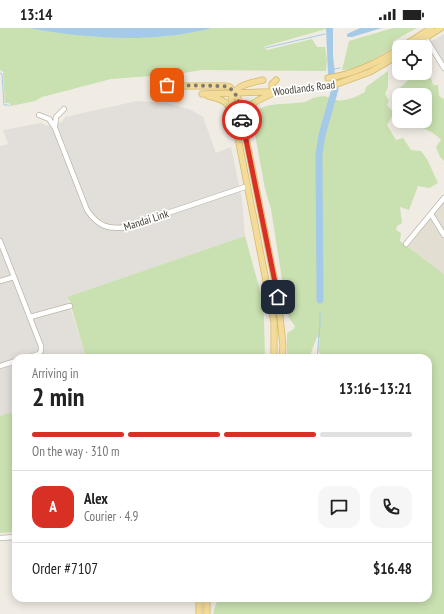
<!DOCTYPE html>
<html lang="en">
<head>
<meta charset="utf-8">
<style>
	:root { --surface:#fff; --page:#f6f6f6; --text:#222; --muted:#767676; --line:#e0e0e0; --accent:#d93025 }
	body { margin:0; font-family:"PT Sans Narrow",sans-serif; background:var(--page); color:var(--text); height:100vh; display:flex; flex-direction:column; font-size:15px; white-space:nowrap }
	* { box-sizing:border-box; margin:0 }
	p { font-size:13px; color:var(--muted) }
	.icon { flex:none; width:22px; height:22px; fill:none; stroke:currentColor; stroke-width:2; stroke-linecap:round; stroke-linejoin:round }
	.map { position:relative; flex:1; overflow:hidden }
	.details { position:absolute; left:12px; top:326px; width:420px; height:248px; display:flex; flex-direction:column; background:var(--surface); border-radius:12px; box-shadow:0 2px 10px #0003 }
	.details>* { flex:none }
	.controls { position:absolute; left:392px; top:12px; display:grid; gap:8px }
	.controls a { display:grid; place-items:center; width:40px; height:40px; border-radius:8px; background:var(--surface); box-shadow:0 2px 10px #0003; font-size:20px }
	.pin { position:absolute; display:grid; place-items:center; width:34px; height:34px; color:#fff; margin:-17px; border-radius:8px; box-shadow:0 2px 6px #0006 }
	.courier { position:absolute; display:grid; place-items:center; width:40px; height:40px; margin:-20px; border:3px solid #d93025; border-radius:50%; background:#fff; color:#222; box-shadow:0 1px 5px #0007 }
	.headline em { font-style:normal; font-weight:700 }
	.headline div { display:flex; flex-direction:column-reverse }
	.headline { display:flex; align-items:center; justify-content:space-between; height:68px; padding:0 20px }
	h1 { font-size:26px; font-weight:700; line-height:30px }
	.bar { display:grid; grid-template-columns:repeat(4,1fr); gap:6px 4px; align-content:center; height:48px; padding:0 20px }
	.bar i { height:5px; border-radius:3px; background:var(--line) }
	.bar .selected { background:var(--accent) }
	.bar p { grid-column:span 4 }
	.line { display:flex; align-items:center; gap:10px; padding:0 20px; border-top:1px solid var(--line) }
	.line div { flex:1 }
	.round { display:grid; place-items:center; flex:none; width:42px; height:42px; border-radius:12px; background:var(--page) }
	.status { display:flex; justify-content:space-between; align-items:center; height:28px; padding:0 20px; background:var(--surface); direction:ltr }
	.status svg { height:11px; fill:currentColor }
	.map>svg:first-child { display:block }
</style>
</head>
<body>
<div class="status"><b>13:14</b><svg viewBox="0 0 49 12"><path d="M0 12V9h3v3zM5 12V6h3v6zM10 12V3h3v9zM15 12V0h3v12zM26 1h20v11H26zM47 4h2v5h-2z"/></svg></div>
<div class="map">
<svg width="444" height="586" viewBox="0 0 444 586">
	<rect width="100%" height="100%" fill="#f0ece4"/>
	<path fill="#e3ded2" d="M444,174V246L408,219Z"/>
	<path fill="#e2ded9" d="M444,6V34L430,14Z
		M137,73L167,75L191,82L203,89L216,125L231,119L242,172L245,208L67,269L86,330H16V383L0,388V118L8,116L3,102L41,95L48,98L62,94L65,89Z"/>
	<path fill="#c9e0b0" d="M0,0H28L86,8L137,10L169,8L213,0H326V1L263,19L267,22L312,11L317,19H325L327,32L326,43L201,42L178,46L111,51L42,69L35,73L11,78L9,75H5L3,44L0,42Z
		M393,0H417L393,13V20C377,29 361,41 342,42L349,13Z
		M426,30L432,35L428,43L425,45V31Z
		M388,43V59L385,66L389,73L387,77L394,85L387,97L396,112L403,110L411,122L421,123L427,131L438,155L429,160L418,158L409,182L400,179L402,195L397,198L396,202L401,205L400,213L444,246V586H213L218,570H428V330H322L318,322L320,310L317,309L309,330H287V305L294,301L295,298L289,290L287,283L271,181L265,161L253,95C253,92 253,89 255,86C262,73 291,77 304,74C309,73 313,69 318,69C326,67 329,70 336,72C345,74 358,68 365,64L366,59Z
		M399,44L424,45L423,46V51L431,50L433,57H438L439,68L444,71V133L440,129L436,119L441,112C432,101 421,102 412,93H425V67H399V73L394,65L396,61L401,59L412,48L409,46L401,49L398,45Z
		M245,208L261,266L264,291L265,330H86L70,274L67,269Z
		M16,383V504L0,505V388Z"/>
	<path fill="#a5cae7" d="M28,0H213C198,3 182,7 167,8C121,13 73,8 28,0Z
		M326,0H333V28L335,46L328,47Z
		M360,0H382L352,9H348L347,8V6Z"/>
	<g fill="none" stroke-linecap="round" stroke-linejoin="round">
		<path stroke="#a5cae7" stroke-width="1" d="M265,20L325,6
			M334,41L340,40
			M0,45L2,46L4,77H8L9,78
			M317,330L320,297V284"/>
		<path stroke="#a5cae7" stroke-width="7" d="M320,272L319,126L322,107L335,61"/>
		<defs>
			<path id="minor" d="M425,9L444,40
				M39,87L49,91L55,100L87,182C98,198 108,202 126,199L248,158
				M55,98L56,89L64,81
				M431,186L444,207
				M0,213L41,318V323L39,326L27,330
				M406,216L444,170
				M0,253L14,249
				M30,289L70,278
				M0,338L16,333
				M0,510L16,509"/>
			<path id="major" d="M402,19L431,0
				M411,19L441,0
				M328,50C355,46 377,35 399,21
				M263,52C250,55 232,57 231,74L274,294V330
				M276,52L272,56V61L277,64
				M157,56L176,58H227L230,59L238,70L278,269L283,318L282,330
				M202,66L297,63L334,57L370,44L399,27
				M208,68C219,71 227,72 231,83
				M244,93C246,74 258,73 273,65
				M199,586V570
				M207,586V570"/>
		</defs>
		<use href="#minor" stroke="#bdb7aa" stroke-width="6"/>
		<use href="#major" stroke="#d6b96c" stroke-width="7"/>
		<use href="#minor" stroke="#fff" stroke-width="4.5"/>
		<use href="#major" stroke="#f3dc99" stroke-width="5.5"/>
	</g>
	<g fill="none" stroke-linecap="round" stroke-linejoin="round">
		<path stroke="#7e7a72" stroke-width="4" stroke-dasharray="0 7.2" d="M167,57L224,58C239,61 240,80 242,92"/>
		<path stroke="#d93025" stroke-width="5" d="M242,92L278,269"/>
	</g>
	<g text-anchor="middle" stroke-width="3.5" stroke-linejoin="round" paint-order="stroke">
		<g font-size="11" fill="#413c34" stroke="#fff">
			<text transform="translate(304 60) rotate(-7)" y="4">Woodlands Road</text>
			<text transform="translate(146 192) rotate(-18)" y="4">Mandai Link</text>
		</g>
	</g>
</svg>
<div class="controls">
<a><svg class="icon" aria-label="locate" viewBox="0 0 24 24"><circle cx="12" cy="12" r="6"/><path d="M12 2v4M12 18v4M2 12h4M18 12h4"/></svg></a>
<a><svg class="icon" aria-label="layers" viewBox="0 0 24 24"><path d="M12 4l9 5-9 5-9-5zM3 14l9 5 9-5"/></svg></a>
</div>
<div class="pin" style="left:167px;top:57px;background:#ea580c"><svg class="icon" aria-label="bag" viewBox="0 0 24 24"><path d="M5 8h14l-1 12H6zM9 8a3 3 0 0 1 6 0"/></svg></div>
<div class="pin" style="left:278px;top:269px;background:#1f2937"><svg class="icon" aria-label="home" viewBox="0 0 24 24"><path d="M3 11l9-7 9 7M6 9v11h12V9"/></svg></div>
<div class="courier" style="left:242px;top:92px"><svg class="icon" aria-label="car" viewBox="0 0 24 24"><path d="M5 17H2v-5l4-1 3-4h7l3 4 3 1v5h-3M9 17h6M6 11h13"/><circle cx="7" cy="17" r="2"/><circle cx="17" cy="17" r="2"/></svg></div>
<section class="details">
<div class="headline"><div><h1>2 min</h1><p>Arriving in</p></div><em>13:16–13:21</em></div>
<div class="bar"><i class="selected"></i><i class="selected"></i><i class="selected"></i><i></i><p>On the way · 310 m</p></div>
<div class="line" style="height:72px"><b class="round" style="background:var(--accent);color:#fff">A</b><div><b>Alex</b><p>Courier · 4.9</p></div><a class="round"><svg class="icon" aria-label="chat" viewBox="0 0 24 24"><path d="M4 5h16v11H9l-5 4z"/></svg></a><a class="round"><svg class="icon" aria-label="phone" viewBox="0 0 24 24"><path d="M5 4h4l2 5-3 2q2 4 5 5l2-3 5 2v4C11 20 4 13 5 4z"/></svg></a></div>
<div class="line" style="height:52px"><div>Order #7107</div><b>$16.48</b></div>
</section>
</div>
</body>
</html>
